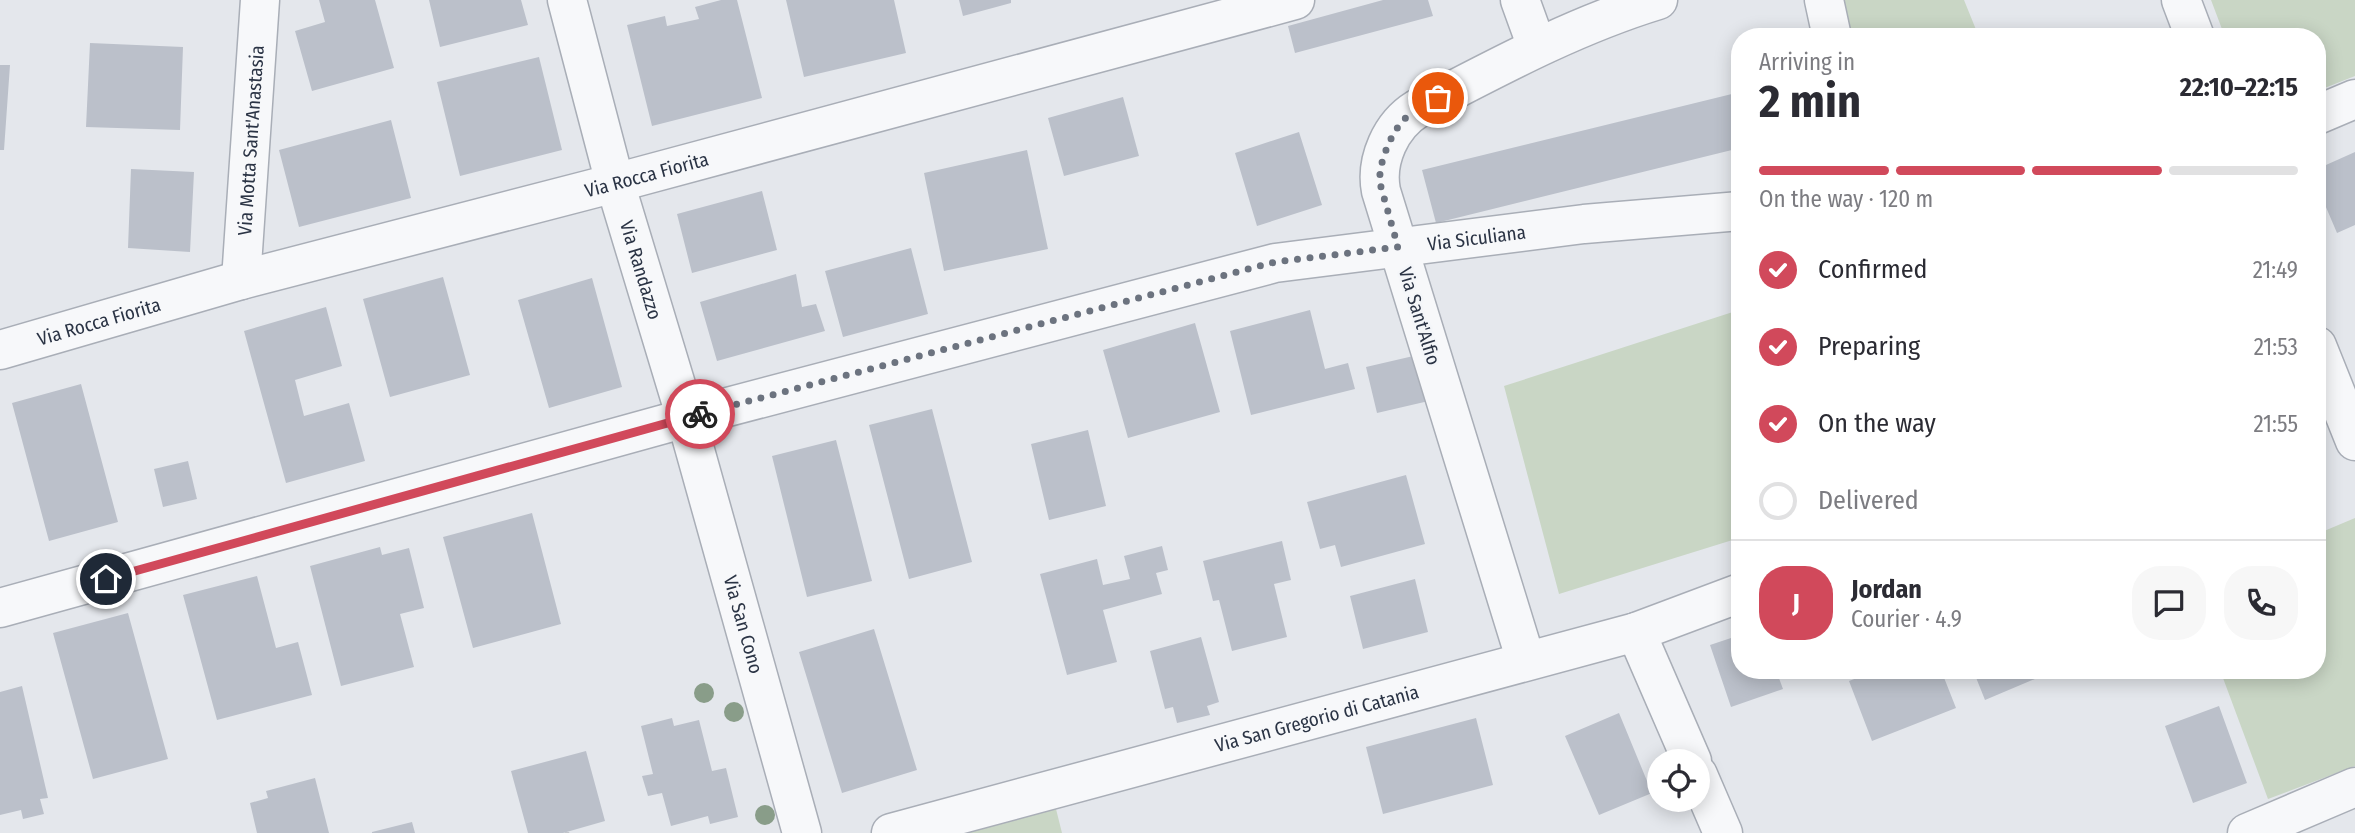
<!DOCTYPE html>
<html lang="en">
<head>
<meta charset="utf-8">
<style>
	:root { --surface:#fff; --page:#f7f7f7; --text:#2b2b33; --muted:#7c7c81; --line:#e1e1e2; --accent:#d1495b }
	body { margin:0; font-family:"Fira Sans Condensed",sans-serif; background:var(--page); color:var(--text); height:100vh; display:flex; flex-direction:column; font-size:26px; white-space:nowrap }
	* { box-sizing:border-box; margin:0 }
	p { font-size:23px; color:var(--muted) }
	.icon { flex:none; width:38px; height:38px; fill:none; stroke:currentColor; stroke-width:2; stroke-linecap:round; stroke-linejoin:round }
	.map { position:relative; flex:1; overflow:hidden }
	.sheet { position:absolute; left:1731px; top:28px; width:595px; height:651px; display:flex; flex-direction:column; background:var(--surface); border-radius:28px; box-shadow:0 4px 18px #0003 }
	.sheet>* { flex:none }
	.fabs { position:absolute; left:1647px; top:749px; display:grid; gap:14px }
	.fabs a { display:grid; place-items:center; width:63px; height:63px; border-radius:50%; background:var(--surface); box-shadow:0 4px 18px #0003; font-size:35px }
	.pin { position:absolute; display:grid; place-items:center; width:60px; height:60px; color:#fff; margin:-30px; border:4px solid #fff; border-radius:50%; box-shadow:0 2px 7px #0007 }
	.courier { position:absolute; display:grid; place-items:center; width:70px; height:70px; margin:-35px; border:5px solid #d1495b; border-radius:50%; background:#fff; color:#222; box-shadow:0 2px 9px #0007 }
	.head em { font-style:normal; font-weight:700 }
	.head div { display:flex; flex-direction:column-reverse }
	.head { display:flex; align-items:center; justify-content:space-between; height:119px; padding:0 28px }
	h1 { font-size:46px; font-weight:700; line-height:52px }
	.bar { display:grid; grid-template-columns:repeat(4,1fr); gap:10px 7px; align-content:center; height:84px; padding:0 28px }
	.bar i { height:9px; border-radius:5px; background:var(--line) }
	.bar .active { background:var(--accent) }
	.bar p { grid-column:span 4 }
	.line { display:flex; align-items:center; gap:18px; padding:0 28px; border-top:2px solid var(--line) }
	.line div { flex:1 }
	.round { display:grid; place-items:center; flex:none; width:74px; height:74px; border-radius:28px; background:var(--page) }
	ol { padding:0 28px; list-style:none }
	li { display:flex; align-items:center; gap:21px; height:77px }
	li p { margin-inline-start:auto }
	li .icon { padding:7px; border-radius:50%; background:var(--accent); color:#fff; stroke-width:4 }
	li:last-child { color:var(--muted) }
	li i { width:38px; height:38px; border:4px solid var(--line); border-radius:50% }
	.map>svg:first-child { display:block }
</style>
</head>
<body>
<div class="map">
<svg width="2355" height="833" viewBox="0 0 2355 833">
	<rect width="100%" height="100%" fill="#e4e7ec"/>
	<path fill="#c9d6c5" d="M1829,0H1964L1979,37H1837Z
		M2211,0H2355V76L2317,91V37H2225Z
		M1739,310V538L1559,594L1504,386Z
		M2355,518V766L2268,799L2220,670H2317V534Z
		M1056,809L1062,833H967Z"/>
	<path fill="#bbc0ca" d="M319,0H375L394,68L312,91L295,31L325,22Z
		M429,0H521L528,25L440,47Z
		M721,0H737L762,98L652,126L627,25L665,16L667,26L699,19L695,7Z
		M786,0H894L906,53L804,77Z
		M959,0H1011V3L963,16Z
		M1383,0H1428L1433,16L1295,53L1288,26Z
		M90,43L183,47L180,130L86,127Z
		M539,57L562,150L460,176L437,82Z
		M0,65H10L4,150H0Z
		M1740,92V148L1436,223L1422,170Z
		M1123,97L1139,156L1064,176L1048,118Z
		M391,120L411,198L299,227L279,150Z
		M1299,132L1322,205L1257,226L1235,153Z
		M1027,150L1048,249L944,271L924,173Z
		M2355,152V225L2337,233L2317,186V169Z
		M131,169L194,172L190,252L128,248Z
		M762,191L777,250L692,273L677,214Z
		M911,248L928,314L843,337L825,271Z
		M796,274L802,307L816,304L825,331L717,361L700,302Z
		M443,277L470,375L390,397L363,299Z
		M592,278L622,387L549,408L518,300Z
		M326,307L342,366L295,380L304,416L349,403L365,461L286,483L244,331Z
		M1310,310L1325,369L1348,363L1355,389L1251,415L1230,331Z
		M1195,323L1220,412L1128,438L1103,350Z
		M1422,354L1433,400L1377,413L1366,367Z
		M81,384L118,522L49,541L12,403Z
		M932,409L972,562L909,579L869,425Z
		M1088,430L1106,506L1049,520L1031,444Z
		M836,440L872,581L807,597L772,456Z
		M188,461L197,499L163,507L154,469Z
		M1406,475L1425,544L1341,567L1335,545L1320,549L1307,502Z
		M532,513L561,624L473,648L443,537Z
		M1282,541L1291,580L1274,584L1287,637L1232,651L1219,600L1213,601L1203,561Z
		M1162,546L1168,570L1156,573L1162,594L1103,610L1117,662L1067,675L1040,574L1097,559L1103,585L1130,579L1124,556Z
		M380,547L382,555L409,548L424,608L400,614L414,667L341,686L310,566Z
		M257,576L276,648L298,642L312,695L217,720L183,595Z
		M1415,579L1428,632L1363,649L1350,596Z
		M128,613L168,759L93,779L53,633Z
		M874,629L917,770L842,793L799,652Z
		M1740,635V670H1776L1783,689L1731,707L1710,645Z
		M1201,637L1219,702L1207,706L1210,715L1177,723L1173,707L1165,709L1150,651Z
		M1878,670H1941L1956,708L1872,741L1849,681Z
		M1973,670H2056L1985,700Z
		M22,686L48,798L40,799L44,814L23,819L21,810L0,815V692Z
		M2219,706L2247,783L2193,803L2165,726Z
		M1619,713L1652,793L1599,815L1565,736Z
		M672,718L674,726L699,720L712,771L726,768L738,817L710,824L708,816L671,826L662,793L648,796L642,776L653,774L641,726Z
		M1476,718L1493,785L1383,814L1366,747Z
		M586,751L605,821L563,833H528L511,771Z
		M315,778L329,833H257L250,803L268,798L266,791Z
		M412,822L415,833H372V832Z"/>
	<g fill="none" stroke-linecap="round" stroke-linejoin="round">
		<defs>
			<g id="minor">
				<path id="s1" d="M567,0L615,183L686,418L802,833"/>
				<path d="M1520,0L1537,47"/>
				<path d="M1824,0L1832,37"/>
				<path d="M2181,0L2195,37"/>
				<path d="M2317,115L2355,99"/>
				<path id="s2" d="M241,280L260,0"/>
				<path d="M2317,346L2355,441"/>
				<path id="s3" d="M0,350L241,280L615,183L1295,0"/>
				<path id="s4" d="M0,608L686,418L1275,263L1584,224L1740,211"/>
				<path d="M1636,632L1692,761"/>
				<path d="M1526,661L1381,191C1375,160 1391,125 1417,109C1496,68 1573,26 1658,0"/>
				<path d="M1698,775L1723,833"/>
				<path id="s5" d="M891,833L1636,632L1740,593"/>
				<path d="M2247,833L2355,787"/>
			</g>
		</defs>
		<use href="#minor" stroke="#a9aeb7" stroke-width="41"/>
		<path stroke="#c2c5cb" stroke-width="4.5" stroke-dasharray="5 5" stroke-linecap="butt" d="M567,832V833"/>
		<use href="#minor" stroke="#f7f8fa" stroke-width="38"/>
	</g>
	<g fill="#899d89">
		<circle cx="704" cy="693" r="10"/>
		<circle cx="734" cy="712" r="10"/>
		<circle cx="765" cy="815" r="10"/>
	</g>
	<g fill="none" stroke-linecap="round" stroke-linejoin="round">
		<path stroke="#6c737f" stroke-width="7" stroke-dasharray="0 12.6" d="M700,414L1275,262L1398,247L1379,180L1383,157L1394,132L1408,115L1438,98"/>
		<path stroke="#d1495b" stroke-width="9" d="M106,579L700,414"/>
	</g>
	<g text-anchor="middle" stroke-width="5" stroke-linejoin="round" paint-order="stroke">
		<g font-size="19" fill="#2b3445" stroke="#f4f6f9">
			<text dy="7" stroke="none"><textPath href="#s2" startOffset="140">Via Motta Sant'Anastasia</textPath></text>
			<text dy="7" stroke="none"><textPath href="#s3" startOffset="670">Via Rocca Fiorita</textPath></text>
			<text dy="7" stroke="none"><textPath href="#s4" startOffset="1524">Via Siculiana</textPath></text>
			<text dy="7" stroke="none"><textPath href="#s1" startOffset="280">Via Randazzo</textPath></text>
			<text transform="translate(1420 316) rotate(73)" y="7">Via Sant'Alfio</text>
			<text dy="7" stroke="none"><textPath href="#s3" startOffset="103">Via Rocca Fiorita</textPath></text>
			<text dy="7" stroke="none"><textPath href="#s1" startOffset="649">Via San Cono</textPath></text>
			<text dy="7" stroke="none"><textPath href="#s5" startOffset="441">Via San Gregorio di Catania</textPath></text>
		</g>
	</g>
</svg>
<div class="fabs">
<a><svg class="icon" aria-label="locate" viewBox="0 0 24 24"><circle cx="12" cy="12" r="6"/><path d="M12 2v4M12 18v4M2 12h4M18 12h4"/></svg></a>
</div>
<div class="pin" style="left:1438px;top:98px;background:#ea580c"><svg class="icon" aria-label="bag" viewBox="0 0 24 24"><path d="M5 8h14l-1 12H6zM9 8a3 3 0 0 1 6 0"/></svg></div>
<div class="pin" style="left:106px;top:579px;background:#1f2937"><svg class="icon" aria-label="home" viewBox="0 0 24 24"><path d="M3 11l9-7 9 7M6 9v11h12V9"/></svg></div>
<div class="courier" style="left:700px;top:414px"><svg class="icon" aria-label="bike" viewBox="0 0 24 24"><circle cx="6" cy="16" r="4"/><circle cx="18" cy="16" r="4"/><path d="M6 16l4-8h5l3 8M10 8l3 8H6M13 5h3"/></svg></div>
<section class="sheet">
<div class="head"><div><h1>2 min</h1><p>Arriving in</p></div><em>22:10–22:15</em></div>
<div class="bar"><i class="active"></i><i class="active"></i><i class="active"></i><i></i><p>On the way · 120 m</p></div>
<ol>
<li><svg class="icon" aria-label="check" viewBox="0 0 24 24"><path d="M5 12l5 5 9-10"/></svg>Confirmed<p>21:49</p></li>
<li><svg class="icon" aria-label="check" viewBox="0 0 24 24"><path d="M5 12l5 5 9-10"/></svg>Preparing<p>21:53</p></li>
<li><svg class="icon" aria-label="check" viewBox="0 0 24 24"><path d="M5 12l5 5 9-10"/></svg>On the way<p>21:55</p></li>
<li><i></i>Delivered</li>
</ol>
<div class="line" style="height:126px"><b class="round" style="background:var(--accent);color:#fff">J</b><div><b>Jordan</b><p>Courier · 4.9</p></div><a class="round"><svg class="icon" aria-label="chat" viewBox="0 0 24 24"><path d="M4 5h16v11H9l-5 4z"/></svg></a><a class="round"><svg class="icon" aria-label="phone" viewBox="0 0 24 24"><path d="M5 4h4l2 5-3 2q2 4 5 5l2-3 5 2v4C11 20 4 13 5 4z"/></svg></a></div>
</section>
</div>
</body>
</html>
